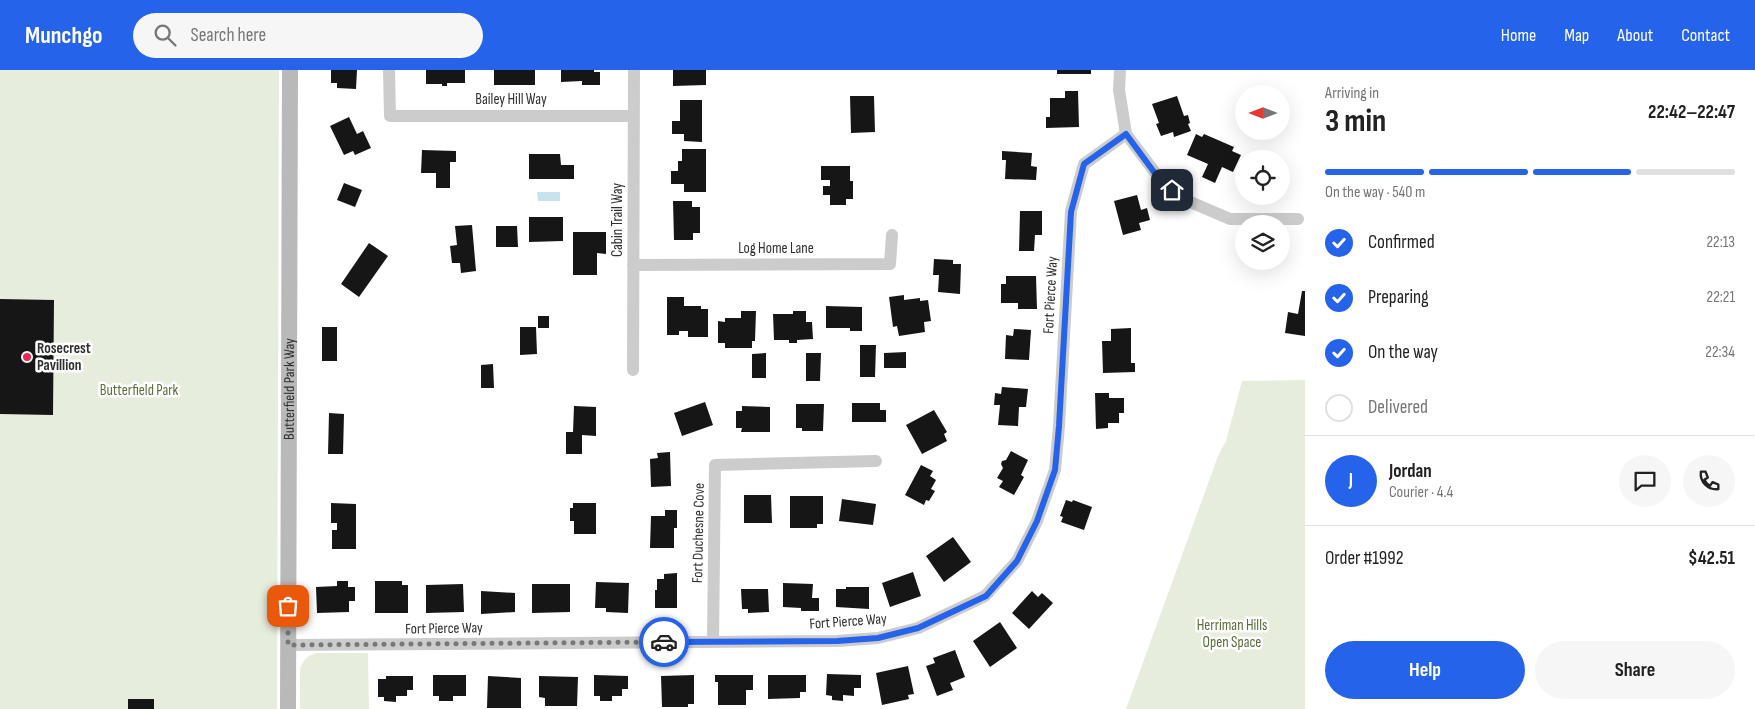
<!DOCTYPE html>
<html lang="en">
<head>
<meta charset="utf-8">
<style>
	:root { --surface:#fff; --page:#f6f6f6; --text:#222; --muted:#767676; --line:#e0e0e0; --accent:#2563eb }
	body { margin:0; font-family:"Sofia Sans Condensed",sans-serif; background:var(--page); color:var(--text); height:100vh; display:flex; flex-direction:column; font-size:19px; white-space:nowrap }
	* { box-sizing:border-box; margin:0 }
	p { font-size:16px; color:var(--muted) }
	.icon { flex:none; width:28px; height:28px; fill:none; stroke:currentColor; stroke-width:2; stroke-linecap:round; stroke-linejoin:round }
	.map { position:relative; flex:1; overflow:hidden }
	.side { display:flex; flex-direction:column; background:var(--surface); width:450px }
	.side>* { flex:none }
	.needle { width:32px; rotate:270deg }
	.fabs { position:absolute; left:1235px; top:15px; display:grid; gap:10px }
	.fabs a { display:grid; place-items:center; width:55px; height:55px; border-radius:50%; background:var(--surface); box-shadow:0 5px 20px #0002; font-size:25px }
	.pin { position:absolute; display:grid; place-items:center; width:42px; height:42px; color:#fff; margin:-21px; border-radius:10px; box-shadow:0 2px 8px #0006 }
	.courier { position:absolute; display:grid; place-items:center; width:50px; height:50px; margin:-25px; border:4px solid #2563eb; border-radius:50%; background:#fff; color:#222; box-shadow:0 1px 6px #0007 }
	.head em { font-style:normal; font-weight:700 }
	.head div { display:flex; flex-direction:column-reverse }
	.head { display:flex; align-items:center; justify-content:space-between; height:85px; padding:0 20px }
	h1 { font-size:32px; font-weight:700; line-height:38px }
	.bar { display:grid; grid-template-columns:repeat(4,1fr); gap:8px 5px; align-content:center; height:60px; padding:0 20px }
	.bar i { height:6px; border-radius:4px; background:var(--line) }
	.bar .selected { background:var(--accent) }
	.bar p { grid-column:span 4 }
	.line { display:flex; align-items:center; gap:12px; padding:0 20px; border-top:1px solid var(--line) }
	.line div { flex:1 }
	.round { display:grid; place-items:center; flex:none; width:52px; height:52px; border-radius:26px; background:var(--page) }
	ol { padding:0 20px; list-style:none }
	li { display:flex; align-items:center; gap:15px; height:55px }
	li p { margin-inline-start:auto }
	li .icon { padding:5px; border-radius:50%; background:var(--accent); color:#fff; stroke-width:4 }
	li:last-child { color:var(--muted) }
	li i { width:28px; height:28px; border:2px solid var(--line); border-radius:50% }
	.cta { display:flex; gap:10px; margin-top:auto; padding:10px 20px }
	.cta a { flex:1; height:58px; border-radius:30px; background:var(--accent); color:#fff; font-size:20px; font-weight:700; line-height:58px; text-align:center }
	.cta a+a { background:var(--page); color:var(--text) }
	header { display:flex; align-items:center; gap:30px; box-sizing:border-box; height:70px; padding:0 25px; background:var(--accent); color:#fff }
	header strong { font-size:24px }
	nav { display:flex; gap:28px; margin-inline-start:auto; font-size:18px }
	.search { width:350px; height:45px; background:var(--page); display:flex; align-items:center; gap:12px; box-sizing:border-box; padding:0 18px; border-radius:28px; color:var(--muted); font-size:19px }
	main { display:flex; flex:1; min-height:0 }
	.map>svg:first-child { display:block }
</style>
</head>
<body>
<header>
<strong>Munchgo</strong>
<div class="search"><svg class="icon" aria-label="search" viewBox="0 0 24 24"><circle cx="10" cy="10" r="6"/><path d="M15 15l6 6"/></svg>Search here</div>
<nav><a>Home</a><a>Map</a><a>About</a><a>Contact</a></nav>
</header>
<main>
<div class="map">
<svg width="1305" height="639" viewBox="0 0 1305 639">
	<rect width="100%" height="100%" fill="#fff"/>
	<path fill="#e7eddc" d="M0,0H279L277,639H0Z
		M1305,310V639H1126L1218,386L1226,371L1242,311Z
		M316,583H368L369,639H300V599C303,590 307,586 316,583Z"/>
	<path fill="#c7e4ee" d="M537,122H560V131H538Z"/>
	<path fill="#161616" d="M331,0H357L356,19L337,18V13H331Z
		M426,0H465V13H447V16H442V14H426Z
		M494,0H535V15H494Z
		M561,0H594V2H600V15H582V11L561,12Z
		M673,0H706V15L673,16Z
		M1057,0H1091V4H1057Z
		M1065,21H1078L1079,57L1046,58V47H1050V28H1065Z
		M850,26H874L875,62L851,63Z
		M1177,26L1184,46L1188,45L1190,53L1188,54L1191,61L1174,67L1173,62L1161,66L1156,54L1159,53L1152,34Z
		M680,30H702V72L684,71V64H672V51H680Z
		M349,47L357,64L363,61L371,78L355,85L353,81L344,85L330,56Z
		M1196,64L1202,67L1204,64L1234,77L1232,81L1241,85L1233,102L1222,97L1215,113L1202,107L1208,94L1187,85Z
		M682,79H706V122H684V114H671V101H678V91H682Z
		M422,80L456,81V92H450V118H436V103H421Z
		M1002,81L1032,83L1031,96L1037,97L1036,110L1005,109L1006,90H1002Z
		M529,84H560L561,95H574V109H529Z
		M1264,86L1265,89H1253V88Z
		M821,96H850V111H853V129H846V135H830V125H823V116H830V110H821Z
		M344,113L362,120L355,137L337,130Z
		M1137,125L1141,140L1147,138L1150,150L1139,153L1141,160L1123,165L1114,131Z
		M673,131H692V137H700V163H693V170H674Z
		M1020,141H1042V165H1035L1034,181H1019Z
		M529,147H563V171L529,172Z
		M472,155L476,201L461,203L460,193H452L450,176L457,175L455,156Z
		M496,156H517L518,177H496Z
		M573,162H606V184L597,183V205H573Z
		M369,173L388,186L359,227L341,214Z
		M934,189L953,190V194H961L960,224L938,222L939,205H933Z
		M1006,206H1036L1037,239H1018V233H1001V214H1006Z
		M1302,221H1305V266L1285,263L1288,242L1298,244Z
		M904,225V230L920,228V231L928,230L931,251L924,252L925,262L899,266L897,256L893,257L889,227Z
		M667,227H684V236H701V239H708V267H688V261H679V265H667Z
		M0,229L54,230L53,345L0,344Z
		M826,236L862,237V261H850V258H826Z
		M741,241H756L755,271H752V278H725V273H718V251L725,252V248H741Z
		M793,241H806V252H812L813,269L797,270V273H789V270H774L773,244H793Z
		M538,246H549V258H538Z
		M322,257H337V291H322Z
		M520,257H536L537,284L520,285Z
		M1131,258V293H1135V302L1103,303L1102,271H1111V259Z
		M1014,259L1031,260L1029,290L1005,289L1006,265L1013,266Z
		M860,275H876L875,307H860Z
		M906,282V298H884V283Z
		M766,283V308H752V284Z
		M806,283H821L820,311H806Z
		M493,294L494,318H481V295Z
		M1002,317L1028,319L1026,337H1019L1018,356L998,355L1000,335H994L995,323L1001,324Z
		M1095,323H1109V328H1124V343H1119V353H1108V358L1096,359Z
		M705,332L713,355L682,366L674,343Z
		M852,333H880V340H886V352H852Z
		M796,334H824L823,361H802V358H796Z
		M574,336L596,337V366L582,365V384H566V362H573Z
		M742,336L770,337V362H741L742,358H736V341H742Z
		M934,340L947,362L944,364L947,371L922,384L906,355Z
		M329,343L344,344L343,384H328Z
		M1011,381L1028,390L1021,405L1024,407L1014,425L999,417L1003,411L997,408L1003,398L1001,394L1002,391L1006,390Z
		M670,382L671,416L651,417L650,389L658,388L657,383Z
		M921,395L933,401L930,406L936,410L931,419L935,421L929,431L926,430L924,435L905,425Z
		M744,425H771L772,453H744Z
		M790,426H823V454H817V458H790Z
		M842,429L876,434L873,455L839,451Z
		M1066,430L1072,432L1073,430L1092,437L1084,460L1061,452L1063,447L1060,446Z
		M331,433L356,434V479H332V460H337V453H331Z
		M573,433H596V464H574V451H570V438H573Z
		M665,440H677V458H674V478H650L651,446H665Z
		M953,467L971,492L944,512L926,486Z
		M913,502L921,526L890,537L882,513Z
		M677,503V538H655V520H657V509H664V504Z
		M337,511H348V517H355V531H349V542L317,543L316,517L337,516Z
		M375,511H402V515H408V543H375Z
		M596,512L629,513L628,543L606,542V538H595Z
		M783,513L813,514L812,528H819V541H801V538L783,537Z
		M463,514L464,542L426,543V515Z
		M532,514H570V542L532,543Z
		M846,517H869V539L836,537V519H846Z
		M741,519H768L769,542L748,543V539H742Z
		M481,521L515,523V542L481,544Z
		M1032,521L1038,527L1042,523L1053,533L1029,559L1012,543Z
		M1000,552L1017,578L990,597L973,571Z
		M955,580L965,607L950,613L953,620L937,626L926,596L935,593L933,588Z
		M908,596L914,624L908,625L909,629L882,635L876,603Z
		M827,604L861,605V618H854V626L843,625V631L832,630V626L826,625Z
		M433,605H466V626H453V631H439V626H433Z
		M594,605L628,606V619H622V626H612V631H600V626H594Z
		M694,605V634H688V637H662L661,606Z
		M715,605H753V620H746V635H718V612H715Z
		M768,605H806V622H800V628L768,629Z
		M386,606H413V620H407V626H396V632L384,631V627H378V609H386Z
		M488,606L521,608V638H487Z
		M539,606L578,607L577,636H545V628L539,627Z
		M128,629H154V639H128Z"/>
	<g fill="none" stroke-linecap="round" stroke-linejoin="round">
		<path stroke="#ccc" stroke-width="12" d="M389,0L390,46H633
			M1120,0L1119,20L1126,64L1163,113L1181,128L1230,149H1298
			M633,195L890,194L892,165
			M633,300L634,0
			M713,571L715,395L876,391
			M288,575L837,571L878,568L918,558L985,526L1017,491L1037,451L1055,400L1059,356L1071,141L1084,94L1126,64"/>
		<path stroke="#b9b9b9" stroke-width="16" id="s1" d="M288,639L290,0"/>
	</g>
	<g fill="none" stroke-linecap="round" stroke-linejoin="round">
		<path stroke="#787878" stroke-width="5" stroke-dasharray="0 9" d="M288,536V575L664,572"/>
		<path stroke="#2563eb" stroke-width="6" d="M664,572L837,571L878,568L918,558L986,526L1017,491L1037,451L1055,400L1059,356L1071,142L1084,94L1126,64L1154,102L1172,120"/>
	</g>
	<circle fill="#f1264f" stroke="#fff" stroke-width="2" cx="27" cy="287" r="5"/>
	<g text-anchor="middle" stroke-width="5" stroke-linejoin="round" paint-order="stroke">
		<g font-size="15" fill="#2f2f2f" stroke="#fff">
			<text x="511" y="34">Bailey Hill Way</text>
			<text transform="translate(617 150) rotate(-90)" y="5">Cabin Trail Way</text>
			<text x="776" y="183">Log Home Lane</text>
			<text transform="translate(1050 225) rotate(-87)" y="5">Fort Pierce Way</text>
			<text dy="5" stroke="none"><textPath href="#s1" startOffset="320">Butterfield Park Way</textPath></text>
			<text transform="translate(698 463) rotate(-89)" y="5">Fort Duchesne Cove</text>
			<text transform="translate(848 551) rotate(-4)" y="5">Fort Pierce Way</text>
			<text transform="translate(444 558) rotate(-1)" y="5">Fort Pierce Way</text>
		</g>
		<g font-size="15" font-weight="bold" fill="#2f2f2f" stroke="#fff" text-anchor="start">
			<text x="37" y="283">Rosecrest<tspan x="37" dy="17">Pavillion</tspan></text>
		</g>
		<g font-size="15" fill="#596e39" stroke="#fff">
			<text x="139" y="325">Butterfield Park</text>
			<text x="1232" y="560">Herriman Hills<tspan x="1232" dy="17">Open Space</tspan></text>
		</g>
	</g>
</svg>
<div class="fabs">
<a><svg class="needle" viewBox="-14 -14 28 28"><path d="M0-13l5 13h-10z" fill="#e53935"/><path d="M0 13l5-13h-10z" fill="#767676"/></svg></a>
<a><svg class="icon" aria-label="locate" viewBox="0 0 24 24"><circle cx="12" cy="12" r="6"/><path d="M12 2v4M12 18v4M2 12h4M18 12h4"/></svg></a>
<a><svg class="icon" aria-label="layers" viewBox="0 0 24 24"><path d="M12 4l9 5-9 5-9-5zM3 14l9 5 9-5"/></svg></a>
</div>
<div class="pin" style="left:288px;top:536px;background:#ea580c"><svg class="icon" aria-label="bag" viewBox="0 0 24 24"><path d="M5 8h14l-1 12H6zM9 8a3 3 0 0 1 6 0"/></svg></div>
<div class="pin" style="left:1172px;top:120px;background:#1f2937"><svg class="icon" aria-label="home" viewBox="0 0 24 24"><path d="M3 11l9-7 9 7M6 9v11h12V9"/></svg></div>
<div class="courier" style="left:664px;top:572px"><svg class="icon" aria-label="car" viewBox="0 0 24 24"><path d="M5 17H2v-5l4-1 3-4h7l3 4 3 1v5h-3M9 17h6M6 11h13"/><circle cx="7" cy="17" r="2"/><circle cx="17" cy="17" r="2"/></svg></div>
</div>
<section class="side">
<div class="head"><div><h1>3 min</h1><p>Arriving in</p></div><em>22:42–22:47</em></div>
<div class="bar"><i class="selected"></i><i class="selected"></i><i class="selected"></i><i></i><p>On the way · 540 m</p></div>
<ol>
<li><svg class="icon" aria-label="check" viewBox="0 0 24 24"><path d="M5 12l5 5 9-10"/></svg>Confirmed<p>22:13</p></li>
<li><svg class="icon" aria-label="check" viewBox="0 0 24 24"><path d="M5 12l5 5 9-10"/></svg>Preparing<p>22:21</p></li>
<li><svg class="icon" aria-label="check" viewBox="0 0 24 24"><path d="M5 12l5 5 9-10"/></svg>On the way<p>22:34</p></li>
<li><i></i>Delivered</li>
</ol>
<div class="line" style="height:90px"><b class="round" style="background:var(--accent);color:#fff">J</b><div><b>Jordan</b><p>Courier · 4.4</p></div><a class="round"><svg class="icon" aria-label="chat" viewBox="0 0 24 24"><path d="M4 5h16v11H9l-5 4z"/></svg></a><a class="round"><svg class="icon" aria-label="phone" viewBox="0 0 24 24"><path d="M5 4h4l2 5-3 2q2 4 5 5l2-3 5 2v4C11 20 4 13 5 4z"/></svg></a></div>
<div class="line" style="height:65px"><div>Order #1992</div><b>$42.51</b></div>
<div class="cta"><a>Help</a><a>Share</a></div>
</section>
</main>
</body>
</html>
